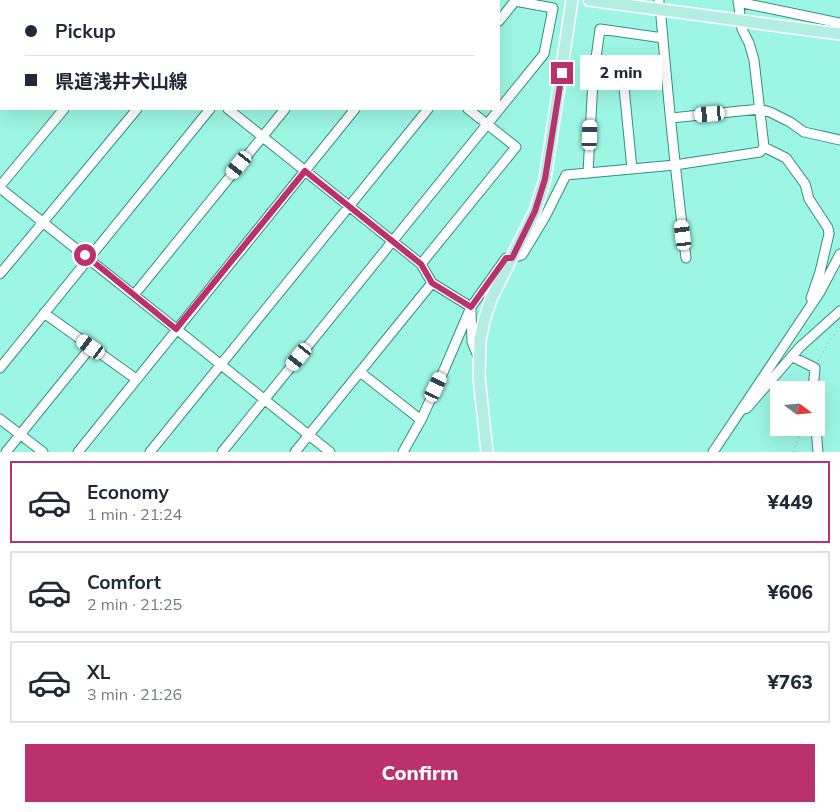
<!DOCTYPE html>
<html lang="en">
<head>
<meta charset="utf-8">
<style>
	:root { --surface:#fff; --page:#f2f2f3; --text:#1f2937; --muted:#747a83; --line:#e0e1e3; --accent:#ba316c }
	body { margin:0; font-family:Mulish,"Noto Sans JP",sans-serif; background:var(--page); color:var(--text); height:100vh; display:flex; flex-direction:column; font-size:19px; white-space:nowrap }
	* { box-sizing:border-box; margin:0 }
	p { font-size:16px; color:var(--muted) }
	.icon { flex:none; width:28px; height:28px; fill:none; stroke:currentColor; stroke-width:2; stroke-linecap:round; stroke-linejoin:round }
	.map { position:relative; height:452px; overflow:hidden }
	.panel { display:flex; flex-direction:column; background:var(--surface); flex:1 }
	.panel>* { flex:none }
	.hud { position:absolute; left:0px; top:0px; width:500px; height:110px; box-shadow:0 5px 20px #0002; display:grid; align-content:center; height:110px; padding:0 25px; background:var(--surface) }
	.needle { width:32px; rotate:106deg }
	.tools { position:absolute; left:770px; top:381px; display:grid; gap:10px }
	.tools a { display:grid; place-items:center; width:55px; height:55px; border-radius:0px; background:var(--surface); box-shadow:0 5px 20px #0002; font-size:25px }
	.end { position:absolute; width:22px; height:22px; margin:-11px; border:6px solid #ba316c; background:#fff; box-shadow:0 0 0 2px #fff }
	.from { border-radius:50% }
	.bubble { position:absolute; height:35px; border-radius:0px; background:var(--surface); box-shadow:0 5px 20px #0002; font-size:16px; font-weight:800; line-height:35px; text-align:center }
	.car { position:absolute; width:15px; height:30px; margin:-15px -8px; border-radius:6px; box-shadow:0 0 4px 1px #0007; background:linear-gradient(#fff 24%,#345 0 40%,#fff 0 76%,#345 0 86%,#fff 0) }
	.hud b { display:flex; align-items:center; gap:18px; height:48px; font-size:19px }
	.hud b+b { border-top:1px solid var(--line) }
	.hud i { width:12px; height:12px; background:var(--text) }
	ul { padding:9px 0 0; list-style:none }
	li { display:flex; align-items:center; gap:15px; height:82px; margin:0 10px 8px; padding:0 15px; border:2px solid var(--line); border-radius:0px }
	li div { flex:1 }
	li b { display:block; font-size:19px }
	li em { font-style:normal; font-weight:800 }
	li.current { border-color:var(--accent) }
	li>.icon { width:45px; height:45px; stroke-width:1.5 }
	.button { display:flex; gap:10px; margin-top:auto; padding:10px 25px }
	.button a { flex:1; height:58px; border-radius:0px; background:var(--accent); color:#fff; font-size:20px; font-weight:800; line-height:58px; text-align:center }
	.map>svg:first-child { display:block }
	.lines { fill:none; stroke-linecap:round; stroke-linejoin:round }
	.minor-casing { stroke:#31907f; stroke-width:11 }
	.major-casing { stroke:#fff; stroke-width:14 }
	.path { stroke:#69b1a2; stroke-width:1; stroke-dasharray:1 4; stroke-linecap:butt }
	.minor { stroke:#fff; stroke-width:9 }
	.major { stroke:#b4eee2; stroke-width:11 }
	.major-bridge-casing { stroke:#fff; stroke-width:14; stroke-linecap:butt }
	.major-bridge { stroke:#b4eee2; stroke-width:11 }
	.route { stroke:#ba316c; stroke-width:6 }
</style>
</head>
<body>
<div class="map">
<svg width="840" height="452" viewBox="0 0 840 452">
	<rect width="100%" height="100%" fill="#9cf6e3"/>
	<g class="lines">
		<g class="minor-casing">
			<path id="minor" d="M91 0 93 1
				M339 0 340 1
				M659 0V2
				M0 1 1 2
				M77 1 78 0
				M151 1 152 0
				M224 1 225 0
				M298 1 299 0
				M443 1 444 0
				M738 2 840 23
				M661 17C668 97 676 177 686 258
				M623 77 632 169
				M593 80 666 73
				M0 96 1 94
				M228 109 421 264 432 283 471 307
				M671 118 760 109 770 112 790 122 804 132 840 140
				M764 147 786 158 805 184 809 199 828 228 829 234 820 272 811 298 812 300
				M588 172 593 80 600 29 663 38
				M0 186 64 109
				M0 188 330 452
				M421 264 516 147 468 109
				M0 274 137 109
				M134 295 285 109
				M471 310 472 342 478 356
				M44 313 136 379
				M793 357 815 368 813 390
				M0 368 210 109
				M360 372 421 420
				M744 409 747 408 800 347 840 311
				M0 419 43 452
				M816 428 818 452
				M6 452 91 347
				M78 452 355 109
				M150 452 428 109
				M222 452 544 54 553 8 515 1 499 21
				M295 452 432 283
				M403 452 421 420 444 370 471 307 506 258H512L522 255 545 217 566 175 675 165 760 152 764 147 754 60 749 43 742 29 738 0
				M713 452 820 292 840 254"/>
		</g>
		<g class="major-casing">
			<path id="major" d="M589 0 730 19
				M750 22 840 34
				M487 452 479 377 480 340 484 321 491 299 535 211 545 179 572 0"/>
		</g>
		<path class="path" d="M818 361 830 340 840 327
			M793 452 803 428"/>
		<use href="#minor" class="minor"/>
		<use href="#major" class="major"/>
		<g class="major-bridge-casing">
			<path id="major-bridge" d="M730 19 750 22"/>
		</g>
		<use href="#major-bridge" class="major-bridge"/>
	</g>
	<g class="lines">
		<path class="route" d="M85 255 176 329 305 171 421 264 432 283 471 307 506 258H512L535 211 545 179 562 73"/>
	</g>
</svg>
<div class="tools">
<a><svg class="needle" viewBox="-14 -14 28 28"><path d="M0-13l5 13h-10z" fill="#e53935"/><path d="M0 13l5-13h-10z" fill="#747a83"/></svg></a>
</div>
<i class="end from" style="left:85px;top:255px"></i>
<i class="end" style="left:562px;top:73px"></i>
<div class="bubble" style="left:580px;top:55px;width:82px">2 min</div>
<i class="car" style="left:710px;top:114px;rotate:265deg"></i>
<i class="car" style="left:590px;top:135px;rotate:2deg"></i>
<i class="car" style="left:239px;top:165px;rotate:219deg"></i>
<i class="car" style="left:683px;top:235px;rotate:353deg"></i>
<i class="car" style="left:91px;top:347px;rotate:306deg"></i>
<i class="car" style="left:299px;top:357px;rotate:219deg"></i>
<i class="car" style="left:436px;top:387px;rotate:25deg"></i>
<div class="hud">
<b><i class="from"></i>Pickup</b>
<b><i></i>県道浅井犬山線</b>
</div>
</div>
<section class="panel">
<ul>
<li class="current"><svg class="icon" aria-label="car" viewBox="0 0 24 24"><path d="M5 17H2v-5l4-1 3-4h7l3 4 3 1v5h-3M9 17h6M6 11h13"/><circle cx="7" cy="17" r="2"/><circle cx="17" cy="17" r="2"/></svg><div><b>Economy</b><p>1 min · 21:24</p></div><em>¥449</em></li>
<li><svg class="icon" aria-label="car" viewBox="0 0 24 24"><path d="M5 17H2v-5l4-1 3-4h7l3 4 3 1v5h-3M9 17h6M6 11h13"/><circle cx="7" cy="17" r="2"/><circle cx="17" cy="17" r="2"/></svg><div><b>Comfort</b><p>2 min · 21:25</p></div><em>¥606</em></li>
<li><svg class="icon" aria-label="car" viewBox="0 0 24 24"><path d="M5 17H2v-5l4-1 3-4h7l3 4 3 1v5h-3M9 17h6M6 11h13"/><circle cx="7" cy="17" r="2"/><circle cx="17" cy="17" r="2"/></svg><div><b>XL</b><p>3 min · 21:26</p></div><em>¥763</em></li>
</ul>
<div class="button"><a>Confirm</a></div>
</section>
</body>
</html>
